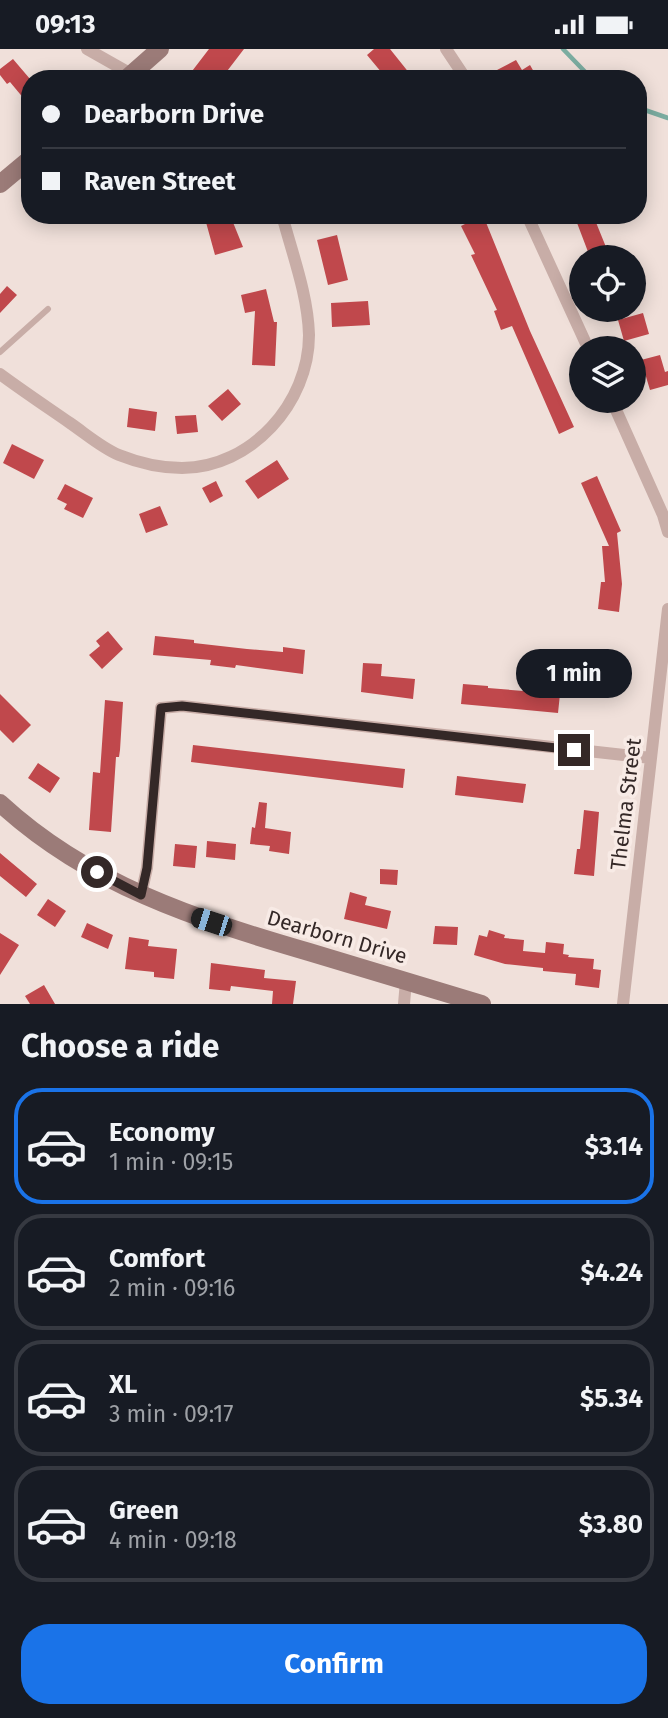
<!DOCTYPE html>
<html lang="en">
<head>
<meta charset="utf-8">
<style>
	:root { --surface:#171b24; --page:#242831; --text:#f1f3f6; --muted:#9ea1a6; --line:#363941; --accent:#1a73e8 }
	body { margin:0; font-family:"Fira Sans",sans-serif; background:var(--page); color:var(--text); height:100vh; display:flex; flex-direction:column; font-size:26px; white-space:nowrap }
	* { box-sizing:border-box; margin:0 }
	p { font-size:23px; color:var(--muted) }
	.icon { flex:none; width:38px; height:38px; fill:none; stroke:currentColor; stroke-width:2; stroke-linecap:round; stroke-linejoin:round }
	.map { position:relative; height:955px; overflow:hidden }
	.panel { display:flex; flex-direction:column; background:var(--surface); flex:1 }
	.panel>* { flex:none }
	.guide { position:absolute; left:21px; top:21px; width:626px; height:154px; border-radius:28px; box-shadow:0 4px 18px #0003; display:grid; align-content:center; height:154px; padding:0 21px; background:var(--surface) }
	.buttons { position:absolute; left:569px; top:196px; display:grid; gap:14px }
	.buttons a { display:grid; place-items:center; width:77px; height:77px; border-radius:50%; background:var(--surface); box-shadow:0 4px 18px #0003; font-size:35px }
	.end { position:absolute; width:32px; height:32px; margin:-16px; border:9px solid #342827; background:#fff; box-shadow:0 0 0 4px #fff }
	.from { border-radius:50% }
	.bubble { position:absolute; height:49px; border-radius:24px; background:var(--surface); box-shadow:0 4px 18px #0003; font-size:23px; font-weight:700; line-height:49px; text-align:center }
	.car { position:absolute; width:21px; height:42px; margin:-21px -10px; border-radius:9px; box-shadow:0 0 5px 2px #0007; background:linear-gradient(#222 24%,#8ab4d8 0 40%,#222 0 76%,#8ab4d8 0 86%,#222 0) }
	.guide b { display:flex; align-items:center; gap:24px; height:66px; font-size:26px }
	.guide b+b { border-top:2px solid var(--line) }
	.guide i { width:18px; height:18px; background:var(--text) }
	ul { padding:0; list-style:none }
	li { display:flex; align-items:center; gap:21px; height:116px; margin:0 14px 10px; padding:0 7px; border:4px solid var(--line); border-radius:28px }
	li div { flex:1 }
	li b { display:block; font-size:26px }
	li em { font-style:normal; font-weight:700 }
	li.active { border-color:var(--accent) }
	li>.icon { width:63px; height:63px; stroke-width:1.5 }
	h2 { padding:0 21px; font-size:32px; line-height:84px }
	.cta { display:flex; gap:14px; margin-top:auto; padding:14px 21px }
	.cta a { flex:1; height:80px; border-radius:28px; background:var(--accent); color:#fff; font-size:28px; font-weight:700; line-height:80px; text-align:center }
	.status { display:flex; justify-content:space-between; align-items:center; height:49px; padding:0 35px; background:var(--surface); direction:ltr }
	.status svg { height:19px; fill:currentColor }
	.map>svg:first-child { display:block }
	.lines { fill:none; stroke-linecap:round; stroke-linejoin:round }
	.stream { stroke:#7baca0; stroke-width:4.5 }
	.building { fill:#c0484c }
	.lane { stroke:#c8ada7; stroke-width:6 }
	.street { stroke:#c8ada7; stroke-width:12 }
	.secondary { stroke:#9b7b78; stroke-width:18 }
	.route { stroke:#342827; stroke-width:9 }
	.labels { text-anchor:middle; stroke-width:7; stroke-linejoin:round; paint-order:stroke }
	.street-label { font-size:21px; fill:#342827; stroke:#f8ebe6 }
</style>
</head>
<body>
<div class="status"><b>09:13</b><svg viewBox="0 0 49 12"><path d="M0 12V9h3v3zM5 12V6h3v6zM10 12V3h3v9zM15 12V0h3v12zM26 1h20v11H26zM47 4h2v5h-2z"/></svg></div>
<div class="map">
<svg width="668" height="955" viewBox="0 0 668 955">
	<rect width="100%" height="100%" fill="#f0e0da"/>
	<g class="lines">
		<path class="stream" d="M563 0 592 30
			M639 59 668 69"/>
	</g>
	<path class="building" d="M209 0H244L221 30H186Z
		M374 0H390L414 30H387L367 6Z
		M13 10 30 30V57L10 33 7 35 0 26V20Z
		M516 11 522 21 530 16 538 30H502L497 21Z
		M204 166H230L243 198 215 206Z
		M461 166H483L530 282 574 378 559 385 512 277 501 281 494 262 497 261 471 206 475 205 461 177 465 175Z
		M574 166H593L608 203 590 208Z
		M337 186 348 231 328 236 317 191Z
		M7 237 17 246 0 264V245Z
		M266 240 274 273H277L275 317 252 316 255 262 245 264 241 246Z
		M368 252 370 276 332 278 331 254Z
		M643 264 649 285 624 292 618 271Z
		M660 306 665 323 668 322V336L650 341 641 311Z
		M228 340 241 355 222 372 208 357Z
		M129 359 157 363 155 382 127 378Z
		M196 366 198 383 177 385 175 367Z
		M12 395 44 411 34 430 3 414Z
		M277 411 289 430 258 450 245 432Z
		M597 427 621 482 617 484 622 535 619 563 598 560 601 533H605L602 497H609L581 434Z
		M216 432 223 447 210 454 202 439Z
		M65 435 93 449 83 469 64 460 67 455 57 450Z
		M160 457 168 476 146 484 139 465Z
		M108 582 123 600 102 620 89 606 100 597 96 592Z
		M155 587 194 591V594L247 600 283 603V598L305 601 303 625 236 616 235 619 210 616 211 611 153 606Z
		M363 614 382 615 381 627 415 630 413 650 361 643Z
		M463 635 488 637V639L560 645 558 664 461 655Z
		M0 645 31 676 13 694 0 681Z
		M105 651 123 653 120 701 119 708H116L111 783 89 781 93 723 100 724Z
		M193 696 405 720 403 739 191 713Z
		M38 714 60 729 50 744 28 729Z
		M457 727 526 735 523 754 455 746Z
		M259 753 267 754 265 779 291 783 289 805 269 802 270 797 250 795 252 778 255 779Z
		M584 761 599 763 594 827 574 825 577 800H580Z
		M207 792 236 795 235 811 206 808Z
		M175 795 197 797 195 819 173 817Z
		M0 804 37 835 26 848 0 827Z
		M380 820 398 821 397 836 380 835Z
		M350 843 367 848 365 856 391 862 387 880 344 870Z
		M48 850 66 862 55 878 37 866Z
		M87 874 113 886 108 900 81 888Z
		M435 877 458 878 457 896 433 895Z
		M489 881 505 886 504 889 524 891 523 902 545 904 546 893 564 895 563 905 569 906 568 908 594 910 593 920 601 921 599 939 575 936 576 925 543 922V919L505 915 474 906 479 886 487 888Z
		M0 884 19 896 0 926Z
		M129 888 149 891 148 897 177 900 174 930 154 928V923L125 920Z
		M211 914 265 921 264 929 296 932 293 955H272L273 942 231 937 230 942 209 940Z
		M44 936 55 955H30L25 947Z"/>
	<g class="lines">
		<path class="lane" d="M0 303 48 260"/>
		<path class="street" d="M87 0 140 30
			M446 0 466 30
			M527 166 588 299
			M0 325C23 342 47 358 70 374 86 385 102 399 119 406 139 414 160 419 182 419 251 419 309 354 309 286 308 246 292 204 282 166
			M612 352 663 466 668 483
			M141 846 147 819 161 659 182 657 651 709
			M404 955 406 932
			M623 955 668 560"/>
		<path class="secondary" d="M126 30 160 0
			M0 135 30 110
			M0 754C89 836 196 870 309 903 366 920 424 937 482 955"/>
	</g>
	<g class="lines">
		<path class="route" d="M97 823 141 846 147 819 161 659 182 657 574 701"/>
	</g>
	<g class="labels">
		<g class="street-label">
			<text transform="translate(626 755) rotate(-83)" y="7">Thelma Street</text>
			<text transform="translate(337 888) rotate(16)" y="7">Dearborn Drive</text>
		</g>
	</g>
</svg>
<div class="buttons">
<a><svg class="icon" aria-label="locate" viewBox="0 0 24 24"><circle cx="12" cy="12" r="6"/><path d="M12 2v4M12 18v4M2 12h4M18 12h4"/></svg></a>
<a><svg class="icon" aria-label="layers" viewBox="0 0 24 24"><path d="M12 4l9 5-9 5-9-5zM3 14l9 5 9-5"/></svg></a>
</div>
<i class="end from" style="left:97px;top:823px"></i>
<i class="end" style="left:574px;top:701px"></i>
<div class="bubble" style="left:516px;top:600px;width:116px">1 min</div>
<i class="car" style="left:211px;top:873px;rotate:288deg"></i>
<div class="guide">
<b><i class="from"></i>Dearborn Drive</b>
<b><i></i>Raven Street</b>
</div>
</div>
<section class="panel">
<h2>Choose a ride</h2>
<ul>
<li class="active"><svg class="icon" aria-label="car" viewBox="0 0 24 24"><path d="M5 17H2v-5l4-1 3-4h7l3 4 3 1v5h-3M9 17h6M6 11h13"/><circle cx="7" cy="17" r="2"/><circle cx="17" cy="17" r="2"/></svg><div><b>Economy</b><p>1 min · 09:15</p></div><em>$3.14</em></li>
<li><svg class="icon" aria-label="car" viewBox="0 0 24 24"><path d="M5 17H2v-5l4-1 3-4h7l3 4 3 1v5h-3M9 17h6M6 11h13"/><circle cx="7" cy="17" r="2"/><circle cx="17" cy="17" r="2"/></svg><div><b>Comfort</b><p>2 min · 09:16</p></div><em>$4.24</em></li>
<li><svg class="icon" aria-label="car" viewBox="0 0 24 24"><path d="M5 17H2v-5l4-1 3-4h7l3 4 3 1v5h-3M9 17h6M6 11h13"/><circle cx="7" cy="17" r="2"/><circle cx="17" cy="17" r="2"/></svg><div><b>XL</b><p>3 min · 09:17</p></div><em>$5.34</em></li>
<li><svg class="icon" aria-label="car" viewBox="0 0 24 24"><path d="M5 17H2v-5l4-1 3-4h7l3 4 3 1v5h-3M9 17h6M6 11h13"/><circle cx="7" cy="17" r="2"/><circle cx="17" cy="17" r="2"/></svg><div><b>Green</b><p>4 min · 09:18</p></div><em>$3.80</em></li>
</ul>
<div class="cta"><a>Confirm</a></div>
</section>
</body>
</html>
